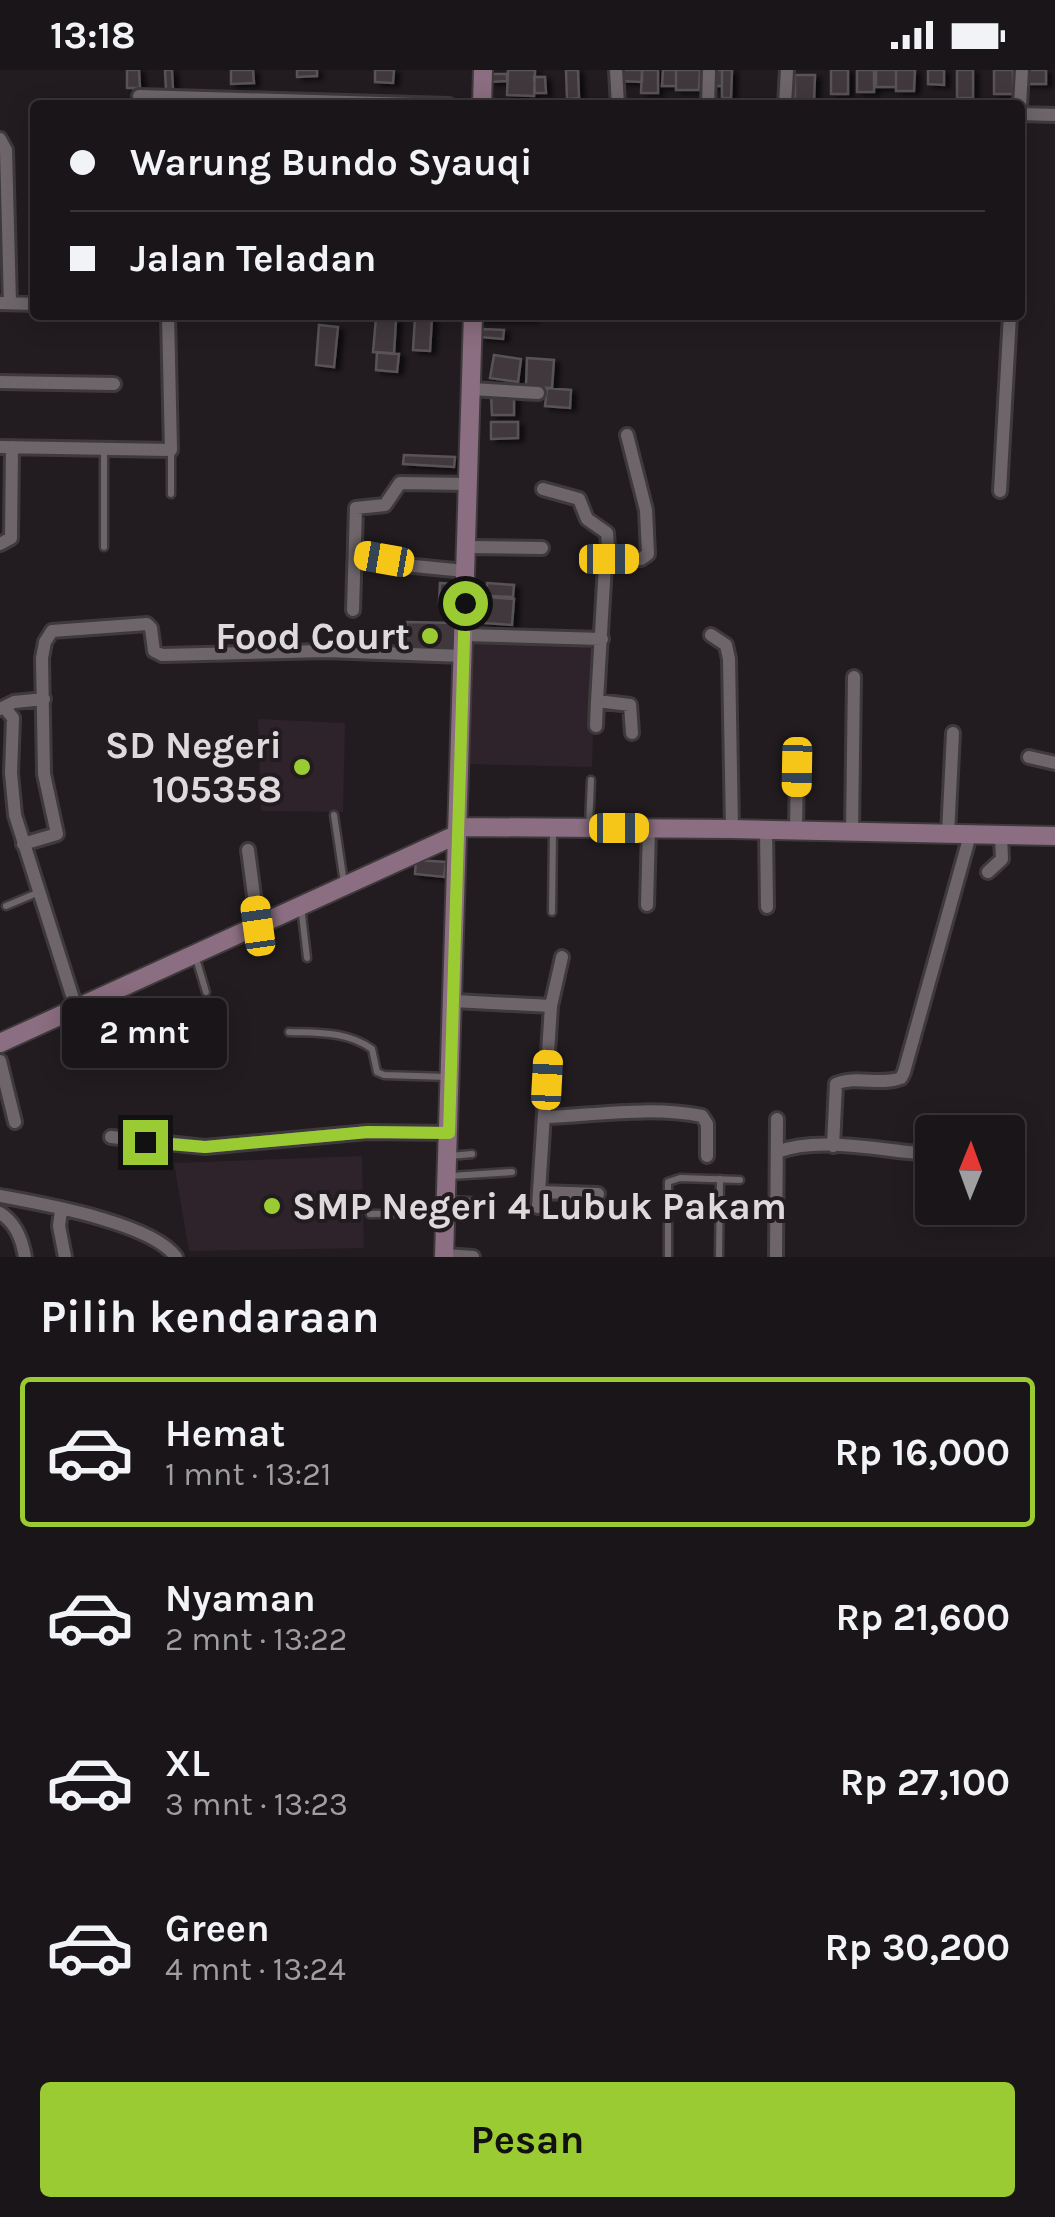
<!DOCTYPE html>
<html lang="id">
<head>
<meta charset="utf-8">
<style>
	:root { --surface:#1a1518; --page:#231e21; --text:#f1f3f6; --muted:#9f9fa2; --line:#383437; --accent:#9bcb33 }
	body { margin:0; font-family:Karla,sans-serif; background:var(--page); color:var(--text); height:100vh; display:flex; flex-direction:column; font-size:38px; white-space:nowrap }
	* { box-sizing:border-box; margin:0 }
	p { font-size:32px; color:var(--muted) }
	.icon { flex:none; width:55px; height:55px; fill:none; stroke:currentColor; stroke-width:2; stroke-linecap:round; stroke-linejoin:round }
	.map { position:relative; height:1187px; overflow:hidden }
	.drawer { display:flex; flex-direction:column; background:var(--surface); flex:1 }
	.drawer>* { flex:none }
	.hud { position:absolute; left:30px; top:30px; width:995px; height:220px; border-radius:10px; box-shadow:0 5px 25px #0003,0 0 0 2px var(--line); display:grid; align-content:center; height:220px; padding:0 40px; background:var(--surface) }
	.needle { width:65px; rotate:1deg }
	.tools { position:absolute; left:915px; top:1045px; display:grid; gap:20px }
	.tools a { display:grid; place-items:center; width:110px; height:110px; border-radius:10px; background:var(--surface); box-shadow:0 5px 25px #0003,0 0 0 2px var(--line); font-size:50px }
	.end { position:absolute; width:45px; height:45px; margin:-22px; border:12px solid #9bcb33; background:#111; box-shadow:0 0 0 5px #111 }
	.from { border-radius:50% }
	.bubble { position:absolute; height:70px; border-radius:10px; background:var(--surface); box-shadow:0 5px 25px #0003,0 0 0 2px var(--line); font-size:32px; font-weight:700; line-height:70px; text-align:center }
	.car { position:absolute; width:30px; height:60px; margin:-30px -15px; border-radius:12px; box-shadow:0 0 8px 2px #0007; background:linear-gradient(#f5c518 24%,#345 0 40%,#f5c518 0 76%,#345 0 86%,#f5c518 0) }
	.hud b { display:flex; align-items:center; gap:35px; height:95px; font-size:38px }
	.hud b+b { border-top:2px solid var(--line) }
	.hud i { width:25px; height:25px; background:var(--text) }
	ul { padding:0; list-style:none }
	li { display:flex; align-items:center; gap:30px; height:150px; margin:0 20px 15px; padding:0 20px; border:5px solid transparent; border-radius:10px }
	li div { flex:1 }
	li b { display:block; font-size:38px }
	li em { font-style:normal; font-weight:700 }
	li.active { border-color:var(--accent) }
	li>.icon { width:90px; height:90px; stroke-width:1.5 }
	h2 { padding:0 40px; font-size:45px; line-height:120px }
	.button { display:flex; gap:20px; margin-top:auto; padding:20px 40px }
	.button a { flex:1; height:115px; border-radius:10px; background:var(--accent); color:#111; font-size:40px; font-weight:700; line-height:115px; text-align:center }
	.status { display:flex; justify-content:space-between; align-items:center; height:70px; padding:0 50px; background:var(--surface); direction:ltr }
	.status svg { height:28px; fill:currentColor }
	.map>svg:first-child { display:block }
	.built { fill:#2e232a }
	.building { fill:#3f383c; stroke:#595257; stroke-width:2.5; filter:url(#shadow) }
	.lines { fill:none; stroke-linecap:round; stroke-linejoin:round }
	.service-casing { stroke:#3e3a3c; stroke-width:11 }
	.minor-casing { stroke:#3e3a3c; stroke-width:18 }
	.secondary-casing { stroke:#3e3a3c; stroke-width:22 }
	.service { stroke:#6d656a; stroke-width:6 }
	.minor { stroke:#6d656a; stroke-width:12 }
	.secondary { stroke:#8b6e81; stroke-width:18 }
	.route { stroke:#9bcb33; stroke-width:12 }
	.poi-dot { fill:#9bcb33; stroke:#221c20; stroke-width:4 }
	.labels { text-anchor:middle; stroke-width:8; stroke-linejoin:round; paint-order:stroke }
	.poi-label { font-size:38px; font-weight:bold; fill:#dedadc; stroke:#221c20; text-anchor:end }
</style>
</head>
<body>
<div class="status"><b>13:18</b><svg viewBox="0 0 49 12"><path d="M0 12V9h3v3zM5 12V6h3v6zM10 12V3h3v9zM15 12V0h3v12zM26 1h20v11H26zM47 4h2v5h-2z"/></svg></div>
<div class="map">
<svg width="1055" height="1187" viewBox="0 0 1055 1187">
	<defs>
		<filter id="shadow"><feDropShadow dx="5.5" dy="3" stdDeviation="2.5" flood-color="#0009"/></filter>
	</defs>
	<rect width="100%" height="100%" fill="#221c20"/>
	<path class="built" d="M471 571 596 574 592 697 468 694Z
		M258 649 345 653 343 742 261 741Z
		M362 1086 364 1178 189 1181 174 1093Z"/>
	<path class="building" d="M127 0H139L140 18H127Z
		M165 0H172L173 20 166 21Z
		M231 0H253L254 13 231 14Z
		M297 0H317V6L297 7Z
		M375 0H394L393 13 375 12Z
		M508 0H535L534 26 507 25Z
		M566 0H578L579 28 567 29Z
		M619 0H642V12L619 11Z
		M642 0H658V23H641Z
		M663 0H676V16H662Z
		M676 0H700L699 20H676Z
		M710 0H722V16H710Z
		M722 0H732L731 28H722Z
		M831 0H848V24H831Z
		M857 0H874V22H857Z
		M876 0H896V17H876Z
		M896 0H915L914 21H896Z
		M928 0H944V15L928 14Z
		M957 0H973V28H957Z
		M994 0H1013V24H994Z
		M1023 0H1046V14H1023Z
		M490 4H507V11L490 12Z
		M795 5H815L814 33H795Z
		M534 7H545L546 23H535Z
		M480 245H533V249H480Z
		M415 247H432L430 281 413 280Z
		M376 248 396 250 394 284 373 282Z
		M319 255 338 257 334 297 316 295Z
		M481 259 504 260 503 269 481 267Z
		M377 282 399 284 397 302 376 300Z
		M494 285 521 289 518 312 490 308Z
		M527 288 554 290 552 318 526 317Z
		M547 318 571 320 570 338 545 336Z
		M491 324H514V345H492Z
		M491 352H518V368L491 369Z
		M404 385 455 387 454 397 403 394Z
		M440 513 453 514 452 534 439 533Z
		M487 513 514 515 513 527 487 526Z
		M486 527 514 529 512 555 485 553Z
		M407 552 454 553 453 580 406 578Z
		M416 790 446 792 444 807 415 804Z"/>
	<g class="lines">
		<g class="service-casing">
			<path id="service" d="M104 380V477
				M171 424V381
				M334 745 344 813
				M589 757 591 710
				M6 836 37 823
				M301 836 307 888
				M552 842 553 762
				M195 885 206 922
				M289 962C318 963 347 961 372 979L377 1002 384 1005 448 1007
				M450 1086 472 1084
				M451 1106 512 1102
				M450 1130 485 1132
				M370 1144 441 1143
				M668 1187V1112L680 1108 740 1110
				M719 1187 720 1109"/>
		</g>
		<g class="minor-casing">
			<path id="minor" d="M616 0 618 35
				M139 26 449 35
				M708 35 709 0
				M785 35 787 0
				M1020 35 1022 0
				M1020 44 1055 45
				M0 69 6 80 10 233
				M0 233 35 234
				M0 312 114 314
				M471 319 538 323
				M627 365 646 440 648 484 641 489H609L605 495 597 631 630 635 632 663
				M0 377 171 380 168 245
				M543 419 579 429 587 449 607 463 609 489
				M1000 421 1010 245
				M0 474 11 468 12 377
				M466 477 542 478
				M356 484 404 495 465 501
				M353 540 356 438 385 435 400 413 468 414
				M464 565 602 569
				M711 565 726 575 729 589 732 759
				M5 638 13 648 11 703 15 745 76 938
				M0 639 14 632 44 629
				M596 656 597 631
				M1029 687 1055 693
				M766 759 767 837
				M796 760 797 697
				M852 762 854 607
				M948 764 953 663
				M23 774 57 764 44 704 42 588 45 572 52 561 147 554 151 558 154 581 162 585 326 581 464 586
				M248 780 258 856
				M988 802 1002 789 1001 766
				M647 835 649 758
				M454 931 551 936 538 1137
				M551 936 562 887
				M0 991 15 1052
				M545 1047C596 1045 651 1036 702 1046L707 1054V1086
				M111 1067 205 1077 368 1062 449 1063
				M833 1076 836 1014C856 1005 880 1016 901 1008L904 1002 970 765
				M777 1082C821 1065 886 1082 932 1084
				M539 1122 598 1124
				M0 1126C43 1134 152 1153 176 1187
				M61 1140 59 1156 65 1187
				M0 1143C16 1153 22 1169 25 1187
				M445 1185 473 1187
				M776 1187 777 1049"/>
		</g>
		<g class="secondary-casing">
			<path id="secondary" d="M482 35 483 0
				M457 757 732 759 1055 766
				M0 973 456 765
				M444 1187 473 245"/>
		</g>
		<use href="#service" class="service"/>
		<use href="#minor" class="minor"/>
		<use href="#secondary" class="secondary"/>
	</g>
	<g class="lines">
		<path class="route" d="M145 1072 205 1077 368 1062 449 1063 465 533"/>
	</g>
	<g class="poi-dot">
		<circle cx="430" cy="566" r="10"/>
		<circle cx="302" cy="697" r="10"/>
		<circle cx="272" cy="1136" r="10"/>
	</g>
	<g class="labels">
		<g class="poi-label">
			<text x="410" y="579">Food Court</text>
			<text x="282" y="688">SD Negeri<tspan x="282" dy="44">105358</tspan></text>
			<text x="292" y="1149" text-anchor="start">SMP Negeri 4 Lubuk Pakam</text>
		</g>
	</g>
</svg>
<div class="tools">
<a><svg class="needle" viewBox="-14 -14 28 28"><path d="M0-13l5 13h-10z" fill="#e53935"/><path d="M0 13l5-13h-10z" fill="#9f9fa2"/></svg></a>
</div>
<i class="end from" style="left:465px;top:533px"></i>
<i class="end" style="left:145px;top:1072px"></i>
<div class="bubble" style="left:62px;top:928px;width:165px">2 mnt</div>
<i class="car" style="left:384px;top:489px;rotate:280deg"></i>
<i class="car" style="left:609px;top:489px;rotate:90deg"></i>
<i class="car" style="left:797px;top:697px;rotate:181deg"></i>
<i class="car" style="left:619px;top:758px;rotate:90deg"></i>
<i class="car" style="left:258px;top:856px;rotate:352deg"></i>
<i class="car" style="left:547px;top:1010px;rotate:3deg"></i>
<div class="hud">
<b><i class="from"></i>Warung Bundo Syauqi</b>
<b><i></i>Jalan Teladan</b>
</div>
</div>
<section class="drawer">
<h2>Pilih kendaraan</h2>
<ul>
<li class="active"><svg class="icon" aria-label="car" viewBox="0 0 24 24"><path d="M5 17H2v-5l4-1 3-4h7l3 4 3 1v5h-3M9 17h6M6 11h13"/><circle cx="7" cy="17" r="2"/><circle cx="17" cy="17" r="2"/></svg><div><b>Hemat</b><p>1 mnt · 13:21</p></div><em>Rp 16,000</em></li>
<li><svg class="icon" aria-label="car" viewBox="0 0 24 24"><path d="M5 17H2v-5l4-1 3-4h7l3 4 3 1v5h-3M9 17h6M6 11h13"/><circle cx="7" cy="17" r="2"/><circle cx="17" cy="17" r="2"/></svg><div><b>Nyaman</b><p>2 mnt · 13:22</p></div><em>Rp 21,600</em></li>
<li><svg class="icon" aria-label="car" viewBox="0 0 24 24"><path d="M5 17H2v-5l4-1 3-4h7l3 4 3 1v5h-3M9 17h6M6 11h13"/><circle cx="7" cy="17" r="2"/><circle cx="17" cy="17" r="2"/></svg><div><b>XL</b><p>3 mnt · 13:23</p></div><em>Rp 27,100</em></li>
<li><svg class="icon" aria-label="car" viewBox="0 0 24 24"><path d="M5 17H2v-5l4-1 3-4h7l3 4 3 1v5h-3M9 17h6M6 11h13"/><circle cx="7" cy="17" r="2"/><circle cx="17" cy="17" r="2"/></svg><div><b>Green</b><p>4 mnt · 13:24</p></div><em>Rp 30,200</em></li>
</ul>
<div class="button"><a>Pesan</a></div>
</section>
</body>
</html>
